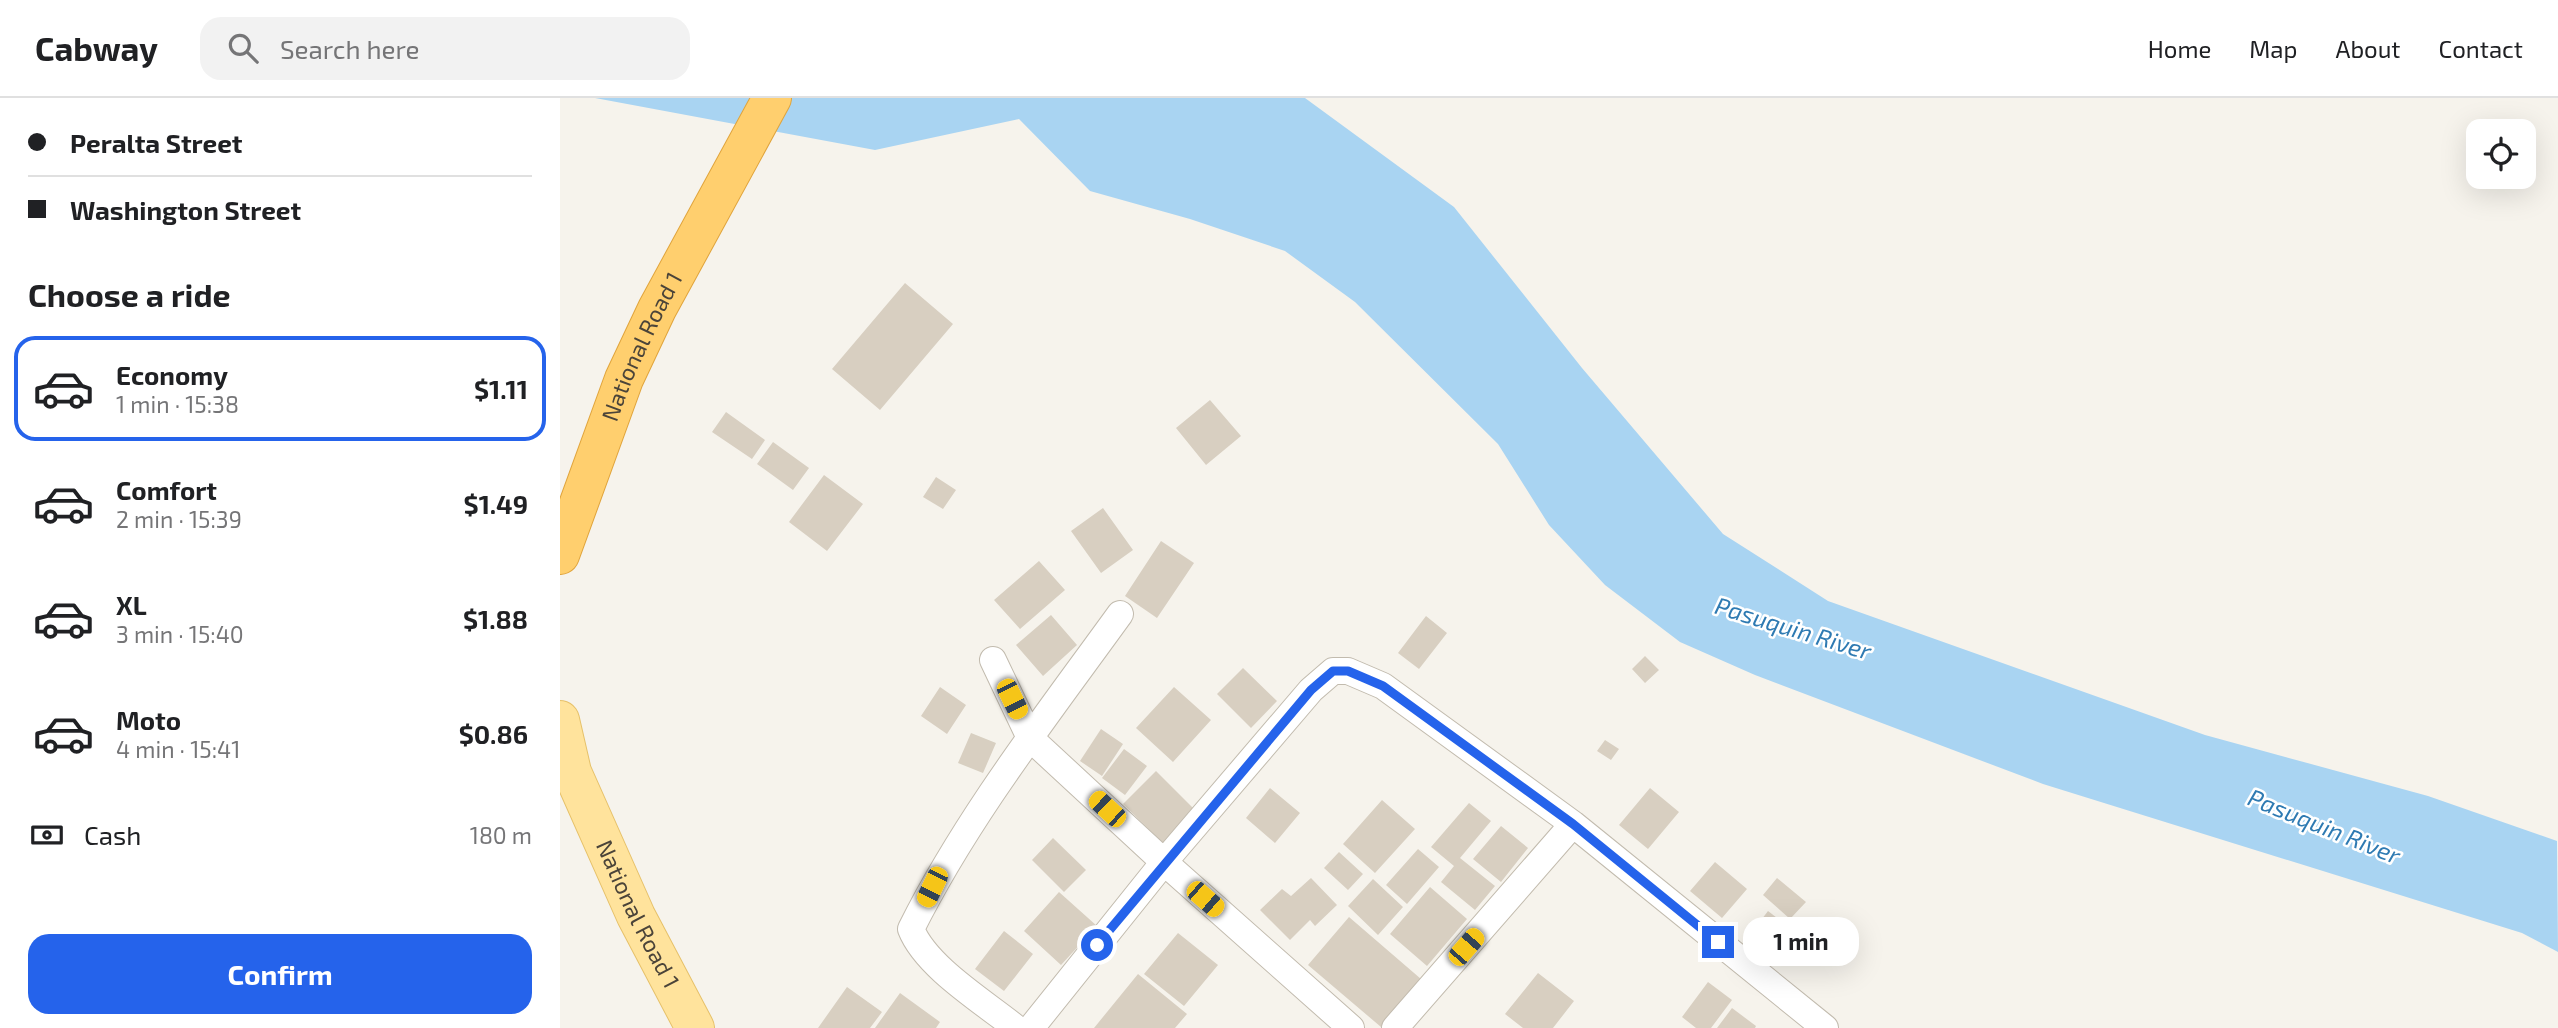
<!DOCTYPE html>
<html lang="en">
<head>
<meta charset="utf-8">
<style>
	:root { --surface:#fff; --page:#f2f2f2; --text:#202124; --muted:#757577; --line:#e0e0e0; --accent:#2563eb }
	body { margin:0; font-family:"Exo 2",sans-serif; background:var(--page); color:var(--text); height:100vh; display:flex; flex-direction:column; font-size:26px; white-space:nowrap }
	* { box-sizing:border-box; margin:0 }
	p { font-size:23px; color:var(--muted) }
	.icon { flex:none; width:38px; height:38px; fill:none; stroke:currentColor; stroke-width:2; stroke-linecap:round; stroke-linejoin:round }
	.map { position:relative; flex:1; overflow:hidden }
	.sheet { display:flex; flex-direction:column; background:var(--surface); width:560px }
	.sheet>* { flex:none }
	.hud { display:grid; align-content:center; height:154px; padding:0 28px; background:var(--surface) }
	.controls { position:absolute; left:1906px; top:21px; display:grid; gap:14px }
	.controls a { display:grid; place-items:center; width:70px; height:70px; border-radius:14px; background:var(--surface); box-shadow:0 7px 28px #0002; font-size:35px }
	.end { position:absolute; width:32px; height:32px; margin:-16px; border:9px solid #2563eb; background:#fff; box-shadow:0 0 0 4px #fff }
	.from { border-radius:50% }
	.bubble { position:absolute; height:49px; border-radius:21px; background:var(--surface); box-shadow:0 7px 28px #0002; font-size:23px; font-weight:700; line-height:49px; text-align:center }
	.car { position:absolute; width:21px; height:42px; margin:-21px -10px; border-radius:9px; box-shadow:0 0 5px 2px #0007; background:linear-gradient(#f5c518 24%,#345 0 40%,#f5c518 0 76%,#345 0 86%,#f5c518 0) }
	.hud b { display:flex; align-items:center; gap:24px; height:66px; font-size:26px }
	.hud b+b { border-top:2px solid var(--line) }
	.hud i { width:18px; height:18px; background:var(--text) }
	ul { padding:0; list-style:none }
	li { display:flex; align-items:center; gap:21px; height:105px; margin:0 14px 10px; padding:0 14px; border:4px solid transparent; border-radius:21px }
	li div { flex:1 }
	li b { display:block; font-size:26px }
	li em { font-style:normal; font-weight:700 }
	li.selected { border-color:var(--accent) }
	li>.icon { width:63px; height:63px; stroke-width:1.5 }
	h2 { padding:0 28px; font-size:32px; line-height:84px }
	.pay { display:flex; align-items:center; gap:18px; height:77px; padding:0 28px; font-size:26px }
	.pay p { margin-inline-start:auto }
	.cta { display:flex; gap:14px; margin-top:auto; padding:14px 28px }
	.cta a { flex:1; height:80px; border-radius:21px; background:var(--accent); color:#fff; font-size:28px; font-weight:700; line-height:80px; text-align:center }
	header { display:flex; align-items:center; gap:42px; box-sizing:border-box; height:98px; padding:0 35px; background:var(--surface); border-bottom:2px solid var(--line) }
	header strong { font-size:33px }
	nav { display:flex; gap:38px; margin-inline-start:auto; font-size:24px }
	.search { width:490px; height:63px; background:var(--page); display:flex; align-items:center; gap:18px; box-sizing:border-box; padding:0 24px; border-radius:21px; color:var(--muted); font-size:26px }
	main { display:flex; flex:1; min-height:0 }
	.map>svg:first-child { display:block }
	.water { fill:#a9d4f2 }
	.building { fill:#d8cfc1 }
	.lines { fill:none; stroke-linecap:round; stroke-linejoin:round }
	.street-casing { stroke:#c2bbae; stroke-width:28 }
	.primary-casing { stroke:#e6c16a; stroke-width:40 }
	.highway-casing { stroke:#e0a43c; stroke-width:40 }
	.street { stroke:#fff; stroke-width:26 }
	.primary { stroke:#ffe39c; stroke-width:38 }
	.highway { stroke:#ffcf6e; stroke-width:38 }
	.route { stroke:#2563eb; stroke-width:9 }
	.labels { text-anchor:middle; stroke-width:5; stroke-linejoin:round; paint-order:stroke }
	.street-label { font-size:23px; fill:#4b4439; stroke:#fff }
	.water-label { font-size:24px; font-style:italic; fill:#2e7ab2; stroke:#fff }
</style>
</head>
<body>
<header>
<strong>Cabway</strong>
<div class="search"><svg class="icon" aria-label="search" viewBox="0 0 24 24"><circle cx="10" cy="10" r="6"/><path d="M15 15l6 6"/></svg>Search here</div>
<nav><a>Home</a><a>Map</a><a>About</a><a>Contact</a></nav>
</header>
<main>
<section class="sheet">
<div class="hud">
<b><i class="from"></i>Peralta Street</b>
<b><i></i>Washington Street</b>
</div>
<h2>Choose a ride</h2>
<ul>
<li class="selected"><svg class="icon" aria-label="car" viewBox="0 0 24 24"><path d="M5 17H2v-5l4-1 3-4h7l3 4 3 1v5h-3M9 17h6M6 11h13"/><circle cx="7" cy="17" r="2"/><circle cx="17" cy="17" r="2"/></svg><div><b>Economy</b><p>1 min · 15:38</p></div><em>$1.11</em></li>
<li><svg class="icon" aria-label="car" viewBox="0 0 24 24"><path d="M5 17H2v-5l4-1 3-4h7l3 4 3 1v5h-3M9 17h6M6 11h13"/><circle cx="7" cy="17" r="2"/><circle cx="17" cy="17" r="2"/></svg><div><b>Comfort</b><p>2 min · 15:39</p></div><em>$1.49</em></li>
<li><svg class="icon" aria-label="car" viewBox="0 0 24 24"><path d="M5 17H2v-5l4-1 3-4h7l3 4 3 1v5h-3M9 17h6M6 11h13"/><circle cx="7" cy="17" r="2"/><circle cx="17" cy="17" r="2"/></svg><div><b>XL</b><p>3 min · 15:40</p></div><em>$1.88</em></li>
<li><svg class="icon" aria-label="car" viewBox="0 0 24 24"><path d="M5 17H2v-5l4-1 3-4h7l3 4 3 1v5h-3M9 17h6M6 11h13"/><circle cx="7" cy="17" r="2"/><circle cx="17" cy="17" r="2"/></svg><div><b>Moto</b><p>4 min · 15:41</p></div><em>$0.86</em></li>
</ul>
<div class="pay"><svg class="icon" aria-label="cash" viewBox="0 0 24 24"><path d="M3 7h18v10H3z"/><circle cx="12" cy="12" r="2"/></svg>Cash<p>180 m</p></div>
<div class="cta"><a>Confirm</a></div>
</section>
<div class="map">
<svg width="1998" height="930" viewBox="0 0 1998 930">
	<rect width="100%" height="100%" fill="#f6f3ec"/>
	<path class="water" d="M35 0H745L894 109 1022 270 1163 436 1268 503 1645 637 1868 698 1997 743 1998 854 1962 835 1483 686 1195 577 1120 544 1045 487 989 427 938 346 795 204 725 153 630 121 530 93 459 21 315 52Z"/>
	<path class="building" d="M345 185 393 226 320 312 272 271Z
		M650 302 681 338 646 367 616 330Z
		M166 314 205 342 192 361 152 334Z
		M213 344 249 370 233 392 197 366Z
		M264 377 303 406 267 453 229 424Z
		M376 379 396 392 383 411 363 399Z
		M543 410 573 452 541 475 511 433Z
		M601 443 634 465 597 520 565 498Z
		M479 463 505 492 460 531 434 502Z
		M491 517 517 547 483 578 456 547Z
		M866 518 887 535 859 571 838 555Z
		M1085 558 1099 572 1085 585 1072 571Z
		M683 570 717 603 691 630 657 596Z
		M380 589 406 607 387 636 361 618Z
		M614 589 651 622 613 664 576 630Z
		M541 631 563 646 542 678 520 663Z
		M411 635 436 645 423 675 398 665Z
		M1045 642 1059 651 1051 662 1037 653Z
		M564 651 587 668 565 697 542 680Z
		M596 673 638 715 605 747 563 706Z
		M710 690 740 715 715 745 686 720Z
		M1090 690 1119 714 1088 751 1059 727Z
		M822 702 855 731 815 775 783 746Z
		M909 705 931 723 900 760 935 788 915 812 881 784 894 768 871 749Z
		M941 728 968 750 941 784 913 761Z
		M493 740 526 772 504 794 472 762Z
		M858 751 879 769 847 806 826 787Z
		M779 754 803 776 788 792 764 770Z
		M1155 764 1187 791 1162 820 1130 793Z
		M751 780 777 807 755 828 750 822 730 842 700 812 722 791 731 798Z
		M1217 780 1246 804 1230 821 1203 797Z
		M813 781 843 809 818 837 788 808Z
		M870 789 907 821 867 868 830 836Z
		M499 794 537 828 501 867 464 833Z
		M1208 813 1244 841 1224 865 1189 838Z
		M789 819 861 881 821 929 748 867Z
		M444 833 473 856 444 893 415 871Z
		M618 835 658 867 624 908 584 876Z
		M978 875 1014 903 993 930H963L945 916Z
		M578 876 627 916 615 930H534Z
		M1148 884 1172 902 1151 930H1136L1122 919Z
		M287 889 322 914 310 930H258Z
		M340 895 380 924 376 930H315Z
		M1172 910 1196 928 1195 930H1157Z"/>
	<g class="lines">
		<g class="street-casing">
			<path id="street" d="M433 562 470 640 604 764 791 930
				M456 930C424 904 366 869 351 831 407 719 487 617 560 516
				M471 930 604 764 751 592 773 573H788L823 588 1013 726 1265 930
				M835 930 1013 726"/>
		</g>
		<g class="primary-casing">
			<g id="primary">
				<path id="s1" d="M0 622 12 674 76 818 135 930"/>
			</g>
		</g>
		<g class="highway-casing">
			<g id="highway">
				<path id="s2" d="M0 457 64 281 97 211 212 0"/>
			</g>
		</g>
		<use href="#street" class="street"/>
		<use href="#primary" class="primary"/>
		<use href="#highway" class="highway"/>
	</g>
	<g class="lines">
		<path class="route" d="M537 847 751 592 773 573H788L823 588 1013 726 1158 844"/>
	</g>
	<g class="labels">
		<g class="street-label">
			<text dy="8" stroke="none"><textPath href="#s2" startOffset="224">National Road 1</textPath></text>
			<text dy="8" stroke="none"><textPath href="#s1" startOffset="210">National Road 1</textPath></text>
		</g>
		<g class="water-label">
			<text transform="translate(1233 531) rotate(17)" y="8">Pasuquin River</text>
			<text transform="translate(1764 729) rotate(22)" y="8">Pasuquin River</text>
		</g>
	</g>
</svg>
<div class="controls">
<a><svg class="icon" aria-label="locate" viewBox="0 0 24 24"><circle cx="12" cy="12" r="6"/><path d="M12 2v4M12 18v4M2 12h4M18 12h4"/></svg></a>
</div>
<i class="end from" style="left:537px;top:847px"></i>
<i class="end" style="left:1158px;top:844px"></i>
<div class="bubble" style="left:1183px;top:819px;width:116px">1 min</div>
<i class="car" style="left:452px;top:601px;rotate:154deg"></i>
<i class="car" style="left:547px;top:711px;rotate:313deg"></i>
<i class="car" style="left:372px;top:789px;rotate:206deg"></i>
<i class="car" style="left:645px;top:801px;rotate:131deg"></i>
<i class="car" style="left:906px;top:849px;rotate:41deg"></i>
</div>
</main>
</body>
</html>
